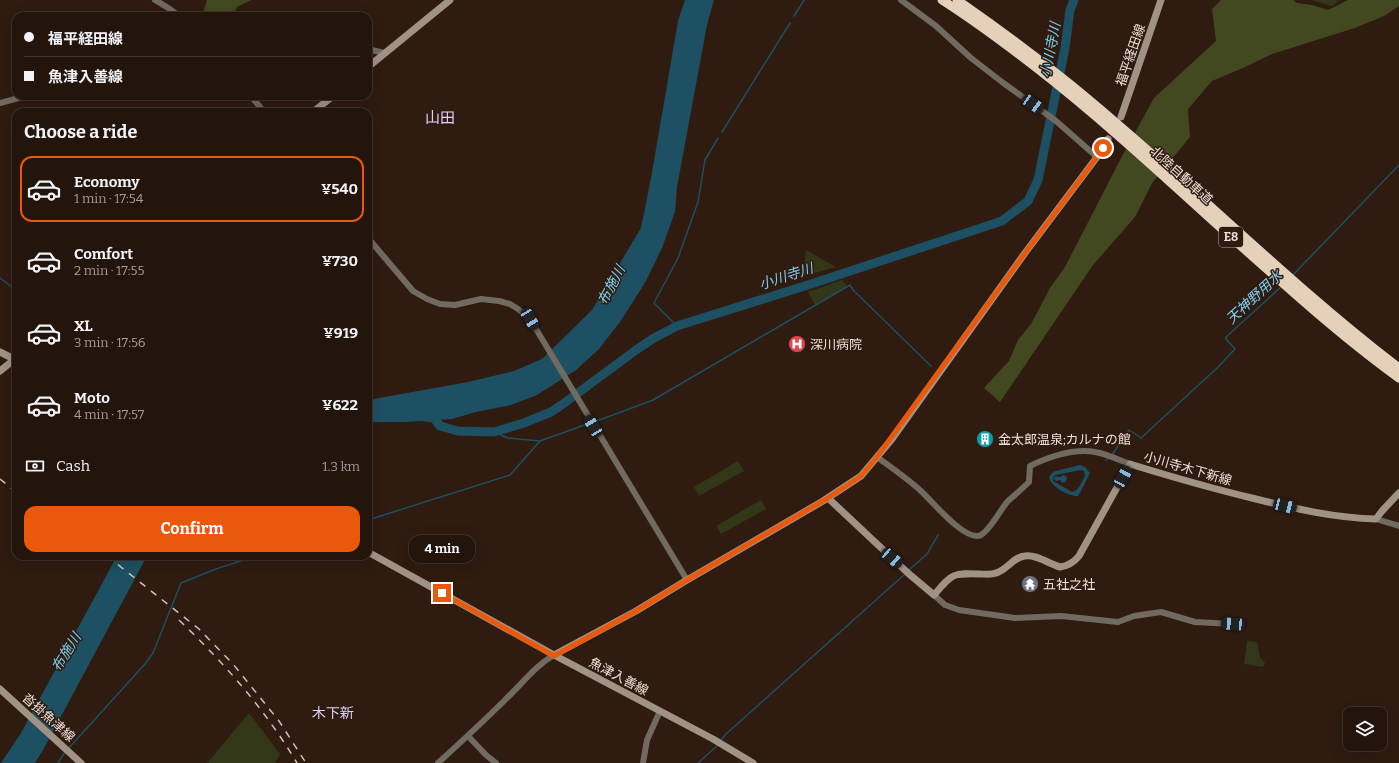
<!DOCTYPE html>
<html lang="en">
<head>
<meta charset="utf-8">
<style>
	:root { --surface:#23140c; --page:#2f211a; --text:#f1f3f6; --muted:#a39e9d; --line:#40332d; --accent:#ea580c }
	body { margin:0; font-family:Bitter,"Noto Sans JP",serif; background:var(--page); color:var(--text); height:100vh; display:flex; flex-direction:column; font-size:15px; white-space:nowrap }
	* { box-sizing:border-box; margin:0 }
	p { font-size:13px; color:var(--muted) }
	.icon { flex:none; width:22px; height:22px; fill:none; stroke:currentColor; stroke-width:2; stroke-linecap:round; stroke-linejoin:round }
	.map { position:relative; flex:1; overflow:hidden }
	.details { position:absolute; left:12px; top:108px; width:360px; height:452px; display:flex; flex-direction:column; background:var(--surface); border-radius:12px; box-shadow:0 4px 16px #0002,0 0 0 1px var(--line) }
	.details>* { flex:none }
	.banner { position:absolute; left:12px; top:12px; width:360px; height:88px; border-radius:12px; box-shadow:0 4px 16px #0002,0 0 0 1px var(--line); display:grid; align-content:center; height:88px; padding:0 12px; background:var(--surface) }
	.buttons { position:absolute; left:1343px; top:707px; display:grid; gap:8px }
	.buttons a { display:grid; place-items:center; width:44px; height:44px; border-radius:8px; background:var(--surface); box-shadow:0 4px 16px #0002,0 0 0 1px var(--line); font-size:20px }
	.end { position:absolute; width:18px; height:18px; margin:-9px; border:5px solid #ea580c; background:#fff; box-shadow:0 0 0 2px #fff }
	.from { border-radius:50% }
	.bubble { position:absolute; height:28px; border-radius:12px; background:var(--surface); box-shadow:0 4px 16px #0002,0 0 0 1px var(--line); font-size:13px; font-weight:700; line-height:28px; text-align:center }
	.car { position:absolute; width:12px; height:24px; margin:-12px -6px; border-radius:5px; box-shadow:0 0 3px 1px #0007; background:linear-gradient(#222 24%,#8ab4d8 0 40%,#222 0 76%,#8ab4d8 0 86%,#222 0) }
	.banner b { display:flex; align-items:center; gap:14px; height:38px; font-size:15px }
	.banner b+b { border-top:1px solid var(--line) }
	.banner i { width:10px; height:10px; background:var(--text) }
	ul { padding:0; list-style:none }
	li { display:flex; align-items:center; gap:12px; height:66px; margin:0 8px 6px; padding:0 4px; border:2px solid transparent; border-radius:12px }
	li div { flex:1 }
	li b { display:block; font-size:15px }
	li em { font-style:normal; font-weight:700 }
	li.on { border-color:var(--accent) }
	li>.icon { width:36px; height:36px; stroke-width:1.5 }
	h2 { padding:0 12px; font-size:18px; line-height:48px }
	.pay { display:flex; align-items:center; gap:10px; height:44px; padding:0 12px; font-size:15px }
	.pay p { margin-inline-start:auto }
	.action { display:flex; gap:8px; margin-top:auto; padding:8px 12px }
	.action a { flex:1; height:46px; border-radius:12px; background:var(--accent); color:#fff; font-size:16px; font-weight:700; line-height:46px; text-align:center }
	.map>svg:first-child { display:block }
	.green { fill:#323817 }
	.forest { fill:#424920 }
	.water { fill:#1d5063; fill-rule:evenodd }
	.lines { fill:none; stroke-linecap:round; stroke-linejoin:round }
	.stream { stroke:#1d5063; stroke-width:1.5 }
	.river { stroke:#1d5063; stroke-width:9 }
	.tertiary { stroke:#716a60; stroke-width:6 }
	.secondary { stroke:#a09385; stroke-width:7 }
	.motorway { stroke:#e5d1ba; stroke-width:9 }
	.rail { stroke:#d1c1ba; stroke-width:1.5; stroke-dasharray:7 7; stroke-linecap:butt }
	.route { stroke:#ea580c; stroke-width:5 }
	.labels { text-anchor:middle; stroke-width:3; stroke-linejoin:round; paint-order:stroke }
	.shield { fill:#2f1b10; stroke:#b5a59d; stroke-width:1 }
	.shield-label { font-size:12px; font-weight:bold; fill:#efe0d9 }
	.street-label { font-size:13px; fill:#efe0d9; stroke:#2f1b10 }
	.poi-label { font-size:13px; fill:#efe0d9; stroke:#2f1b10; text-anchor:start }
	.water-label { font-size:14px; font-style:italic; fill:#7fd0f2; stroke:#2f1b10 }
	.neighbourhood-label { font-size:14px; fill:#dfd1fc; stroke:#2f1b10 }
	.quarter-label { font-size:15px; fill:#dfd1fc; stroke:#2f1b10 }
</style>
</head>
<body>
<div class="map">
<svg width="1399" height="763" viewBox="0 0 1399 763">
	<rect width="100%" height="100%" fill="#2f1b10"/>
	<path class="green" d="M1312 0H1339L1332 6Z
		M806 250 836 267 805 276 804 267Z
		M842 280 847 286 815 305 808 292Z
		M738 461 744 471 699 496 694 487Z
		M761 500 766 509 721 534 716 526Z
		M1247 641 1257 642 1260 657 1265 663 1263 667 1244 664Z
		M249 713 280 754 275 763H207Z"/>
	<path class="forest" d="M207 0H251L237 7 233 16H206L203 13Z
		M1221 0H1293L1297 3 1312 5 1328 10 1348 0H1399V6L1384 16 1355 28 1272 54 1243 68 1212 81 1188 109 1190 137 1152 183 1135 217 1093 265 1000 402 984 388 1009 361 1018 340 1031 324 1050 288 1065 267 1119 162 1154 98 1216 41 1212 9Z"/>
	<path class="water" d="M685 0H714L707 25 677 187 675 212 662 248 646 281 620 322 599 349 576 370 537 395 511 405 476 412 452 419 405 422H368V400L468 382 514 371 542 359 592 310 641 228 651 178 678 21Z
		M1080 465 1085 467 1090 473 1080 493 1078 496C1069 497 1050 486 1049 477L1053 472 1056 471ZM1081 470 1084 471 1085 476C1082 481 1079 491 1072 492L1053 481 1054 476 1055 475Z
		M1063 475 1067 477 1066 482 1062 483 1060 480 1057 481 1054 480 1055 476 1060 477Z
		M117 556H147L43 750 35 763H1L21 733Z"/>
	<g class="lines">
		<path class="stream" d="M794 16 804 0
			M722 132 790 23
			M1292 276 1399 165
			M0 278 16 290
			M677 326 654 303 678 258 698 202 705 160 718 138
			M594 422 653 400 850 285 853 290 931 366
			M494 432 508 438 540 441
			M1112 455 1129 430 1141 438 1217 368 1235 349 1226 339V337L1281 287
			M1106 460 1109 458
			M368 520 510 475 540 441 590 423
			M909 570 927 554 938 535
			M721 740 726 734 905 574
			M68 749 145 664 153 653 181 583 216 569 256 556
			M58 763 65 752
			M698 763 718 745"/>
		<path class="river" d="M425 417 434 418 440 426 458 431 494 432 524 423 551 412 563 404 636 350 654 338 677 326 811 284 1002 221 1028 201 1038 180 1065 48 1070 10 1074 0"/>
		<path class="tertiary" d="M155 0 170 9 179 16
			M901 0 936 26 971 58 1002 82 1056 121 1097 157
			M368 49 384 53
			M251 96 264 112
			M0 103 26 96
			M368 238 413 291 427 299 440 304 455 305 481 299 499 301 510 304 518 309 530 319 687 580
			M877 457C892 468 908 479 921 491 932 501 966 543 981 535 991 529 1000 510 1008 501 1015 495 1022 489 1029 482L1030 466C1048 457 1074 448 1095 452 1107 454 1119 460 1130 464
			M1376 519 1399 526
			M934 595 945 605 959 610 1015 618 1061 616 1118 622 1134 616 1161 612 1195 622 1233 624
			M468 736 486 755 496 763
			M438 763C461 742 484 721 506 699 522 684 535 666 554 655
			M643 763 647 740 660 711"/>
		<path class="secondary" d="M368 67 450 0
			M313 112 333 96
			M1121 117 1161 0
			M0 352 16 360
			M0 371 16 358
			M828 498 909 574 934 595C953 573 952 573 981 574 986 574 991 575 996 573 1007 570 1013 557 1025 556 1036 554 1049 564 1060 567 1068 566 1074 562 1079 556L1130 464C1172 477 1214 489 1256 499 1296 509 1335 518 1376 519L1382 511 1399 493
			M368 552 554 655 713 739 753 763
			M554 655 636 611 687 580 823 501 861 476 892 439 1025 253 1097 157 1108 139
			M0 689 81 763"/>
		<path class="motorway" d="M942 0C975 21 1007 45 1038 69 1124 136 1202 213 1284 284 1321 317 1359 349 1399 378
			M957 0C996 27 1034 55 1071 85 1183 176 1284 280 1399 368"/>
		<path class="rail" d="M0 479 16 492
			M107 556 199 629 233 664 279 721 306 763
			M179 620C225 664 264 708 297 763"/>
	</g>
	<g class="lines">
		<path class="route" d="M442 593 554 656 636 611 687 580 828 498 861 476 877 457 1025 253 1097 157 1103 148"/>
	</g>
	<defs>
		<g id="hospital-disc" transform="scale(0.9)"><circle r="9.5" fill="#e0444e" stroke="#2f1b10"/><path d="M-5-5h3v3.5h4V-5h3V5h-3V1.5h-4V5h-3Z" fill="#fff"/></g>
		<g id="building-disc" transform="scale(0.9)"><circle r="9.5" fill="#0f9aa8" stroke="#2f1b10"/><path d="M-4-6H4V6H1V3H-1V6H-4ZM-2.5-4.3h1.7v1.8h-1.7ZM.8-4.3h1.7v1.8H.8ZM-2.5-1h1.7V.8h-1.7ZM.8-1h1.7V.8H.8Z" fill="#fff"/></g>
		<g id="temple-disc" transform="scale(0.9)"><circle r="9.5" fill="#6b7280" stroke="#2f1b10"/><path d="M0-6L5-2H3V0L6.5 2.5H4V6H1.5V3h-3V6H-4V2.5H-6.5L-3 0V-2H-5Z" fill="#fff"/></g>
	</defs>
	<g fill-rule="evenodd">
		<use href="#hospital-disc" x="797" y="344"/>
		<use href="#building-disc" x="985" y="439"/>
		<use href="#temple-disc" x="1030" y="584"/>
	</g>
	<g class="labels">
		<rect class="shield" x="1219" y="227" width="24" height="20" rx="3"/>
		<g class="shield-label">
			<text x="1231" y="241">E8</text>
		</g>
		<g class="street-label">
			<text transform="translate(1130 55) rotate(-71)" y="5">福平経田線</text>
			<text transform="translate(1182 175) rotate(42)" y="5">北陸自動車道</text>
			<text transform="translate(1188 468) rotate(16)" y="5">小川寺木下新線</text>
			<text transform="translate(619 676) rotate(28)" y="5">魚津入善線</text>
			<text transform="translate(49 717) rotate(42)" y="5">沓掛魚津線</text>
		</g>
		<g class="poi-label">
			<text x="810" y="349">深川病院</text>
			<text x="998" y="444">金太郎温泉;カルナの館</text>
			<text x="1043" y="589">五社之社</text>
		</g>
		<g class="water-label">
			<text transform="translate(1050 50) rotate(-79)" y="5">小川寺川</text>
			<text transform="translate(786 276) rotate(-18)" y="5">小川寺川</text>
			<text transform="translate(611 285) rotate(-62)" y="5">布施川</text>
			<text transform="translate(1254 297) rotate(-43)" y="5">天神野用水</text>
			<text transform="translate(66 652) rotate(-58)" y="5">布施川</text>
		</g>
		<g class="neighbourhood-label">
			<text x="333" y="718">木下新</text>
		</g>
		<g class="quarter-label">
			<text x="440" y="123">山田</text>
		</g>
	</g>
</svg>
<div class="buttons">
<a><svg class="icon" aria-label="layers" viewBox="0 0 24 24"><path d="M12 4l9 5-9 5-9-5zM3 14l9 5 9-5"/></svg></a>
</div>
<i class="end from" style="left:1103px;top:148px"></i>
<i class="end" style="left:442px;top:593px"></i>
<div class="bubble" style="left:409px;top:535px;width:66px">4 min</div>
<i class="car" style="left:1033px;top:104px;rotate:125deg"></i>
<i class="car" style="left:530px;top:319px;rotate:149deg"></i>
<i class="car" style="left:593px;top:426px;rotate:329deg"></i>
<i class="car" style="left:1123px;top:477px;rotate:29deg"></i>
<i class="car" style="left:1285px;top:506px;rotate:104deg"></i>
<i class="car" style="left:892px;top:558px;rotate:131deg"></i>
<i class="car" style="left:1233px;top:624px;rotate:274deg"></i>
<div class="banner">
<b><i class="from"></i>福平経田線</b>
<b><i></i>魚津入善線</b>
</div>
<section class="details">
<h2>Choose a ride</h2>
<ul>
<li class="on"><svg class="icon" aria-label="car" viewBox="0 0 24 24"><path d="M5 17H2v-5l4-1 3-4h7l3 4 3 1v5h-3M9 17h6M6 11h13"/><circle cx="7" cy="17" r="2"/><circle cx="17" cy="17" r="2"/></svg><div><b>Economy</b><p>1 min · 17:54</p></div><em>¥540</em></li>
<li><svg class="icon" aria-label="car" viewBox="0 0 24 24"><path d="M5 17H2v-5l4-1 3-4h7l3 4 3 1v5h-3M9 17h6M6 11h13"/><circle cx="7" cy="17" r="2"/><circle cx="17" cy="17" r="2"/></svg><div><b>Comfort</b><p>2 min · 17:55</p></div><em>¥730</em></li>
<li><svg class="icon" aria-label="car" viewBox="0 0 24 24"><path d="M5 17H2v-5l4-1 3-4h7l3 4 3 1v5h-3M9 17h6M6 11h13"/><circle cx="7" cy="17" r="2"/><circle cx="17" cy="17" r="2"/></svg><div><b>XL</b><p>3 min · 17:56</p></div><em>¥919</em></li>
<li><svg class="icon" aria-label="car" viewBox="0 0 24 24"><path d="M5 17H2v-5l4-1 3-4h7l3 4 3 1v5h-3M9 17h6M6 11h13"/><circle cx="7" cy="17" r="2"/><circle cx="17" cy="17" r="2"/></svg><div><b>Moto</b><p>4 min · 17:57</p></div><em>¥622</em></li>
</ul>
<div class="pay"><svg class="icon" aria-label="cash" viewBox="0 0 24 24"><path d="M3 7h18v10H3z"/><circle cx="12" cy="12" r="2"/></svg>Cash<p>1.3 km</p></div>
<div class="action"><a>Confirm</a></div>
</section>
</div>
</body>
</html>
